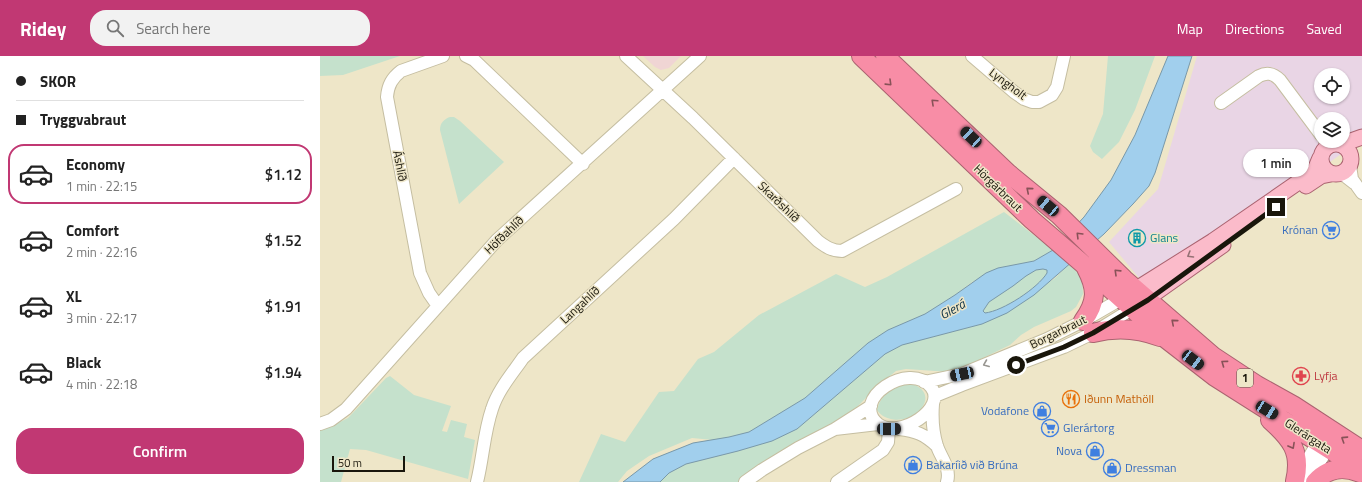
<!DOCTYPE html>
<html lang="en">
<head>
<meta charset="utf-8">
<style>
	:root { --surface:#fff; --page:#f2f2f2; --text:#222; --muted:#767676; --line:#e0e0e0; --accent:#c13873 }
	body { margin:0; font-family:"Titillium Web",sans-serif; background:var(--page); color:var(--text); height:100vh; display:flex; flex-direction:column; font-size:15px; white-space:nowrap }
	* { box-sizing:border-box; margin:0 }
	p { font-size:13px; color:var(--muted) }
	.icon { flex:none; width:22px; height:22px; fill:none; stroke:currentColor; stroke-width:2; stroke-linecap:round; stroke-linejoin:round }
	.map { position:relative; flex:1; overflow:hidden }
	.details { display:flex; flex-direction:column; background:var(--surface); width:320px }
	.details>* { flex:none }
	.hud { display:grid; align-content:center; height:88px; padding:0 16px; background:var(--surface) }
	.buttons { position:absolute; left:994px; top:12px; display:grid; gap:8px }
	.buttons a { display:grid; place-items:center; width:36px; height:36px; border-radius:50%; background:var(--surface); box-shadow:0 1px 3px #0004; font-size:20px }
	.scale { position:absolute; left:12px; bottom:10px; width:73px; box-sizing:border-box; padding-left:4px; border:2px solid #19160b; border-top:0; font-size:11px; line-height:14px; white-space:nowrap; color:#19160b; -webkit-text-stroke:3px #eee6c8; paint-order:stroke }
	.end { position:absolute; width:18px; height:18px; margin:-9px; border:5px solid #19160b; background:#fff; box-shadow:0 0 0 2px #fff }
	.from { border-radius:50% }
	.bubble { position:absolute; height:28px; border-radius:14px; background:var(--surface); box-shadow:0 1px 3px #0004; font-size:13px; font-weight:600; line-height:28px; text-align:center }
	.car { position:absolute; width:12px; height:24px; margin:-12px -6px; border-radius:5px; box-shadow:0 0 3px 1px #0007; background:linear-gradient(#222 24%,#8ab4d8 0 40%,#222 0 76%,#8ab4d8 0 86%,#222 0) }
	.hud b { display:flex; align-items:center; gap:14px; height:38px; font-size:15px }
	.hud b+b { border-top:1px solid var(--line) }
	.hud i { width:10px; height:10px; background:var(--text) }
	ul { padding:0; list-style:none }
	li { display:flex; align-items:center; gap:12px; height:60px; margin:0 8px 6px; padding:0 8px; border:2px solid transparent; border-radius:16px }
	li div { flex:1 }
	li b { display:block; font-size:15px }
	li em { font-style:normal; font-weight:600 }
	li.selected { border-color:var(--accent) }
	li>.icon { width:36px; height:36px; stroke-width:1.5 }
	.cta { display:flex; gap:8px; margin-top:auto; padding:8px 16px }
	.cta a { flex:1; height:46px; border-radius:16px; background:var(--accent); color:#fff; font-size:16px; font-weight:600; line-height:46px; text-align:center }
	header { display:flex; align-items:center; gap:24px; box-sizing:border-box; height:56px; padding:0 20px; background:var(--accent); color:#fff }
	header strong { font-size:19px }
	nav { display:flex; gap:22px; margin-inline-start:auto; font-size:14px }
	.search { width:280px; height:36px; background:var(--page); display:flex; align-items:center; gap:10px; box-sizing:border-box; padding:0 14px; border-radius:16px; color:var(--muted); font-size:15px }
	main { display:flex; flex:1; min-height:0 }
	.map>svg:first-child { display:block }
	.industrial { fill:#e9d5e5; fill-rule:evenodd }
	.education { fill:#f0d5d4 }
	.green { fill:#c5e1cc }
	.water { fill:#a1cfed; stroke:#7898a9; fill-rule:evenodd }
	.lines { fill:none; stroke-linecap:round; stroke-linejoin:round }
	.minor-casing { stroke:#c5bea1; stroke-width:14 }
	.major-casing { stroke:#aa6370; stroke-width:17 }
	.highway-casing { stroke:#aa6370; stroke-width:20 }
	.minor { stroke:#fff; stroke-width:12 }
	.major { stroke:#fbbbca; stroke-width:15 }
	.highway { stroke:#f88da6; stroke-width:18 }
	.oneway { stroke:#885258 }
	.oneway2 { stroke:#957174 }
	.oneway3 { stroke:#989691 }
	.route { stroke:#19160b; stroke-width:5 }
	.labels { text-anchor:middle; stroke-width:3; stroke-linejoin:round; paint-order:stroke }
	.shield { fill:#eee6c8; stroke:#595444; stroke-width:1 }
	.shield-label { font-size:11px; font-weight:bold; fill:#19160b }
	.street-label { font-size:12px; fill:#19160b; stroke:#eee6c8 }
	.shop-label { font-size:12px; fill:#366cbe; stroke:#eee6c8; text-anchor:end }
	.culture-label { font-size:12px; fill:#0d838f; stroke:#eee6c8; text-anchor:start }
	.health-label { font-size:12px; fill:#be3a42; stroke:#eee6c8; text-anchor:start }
	.food-label { font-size:12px; fill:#c56008; stroke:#eee6c8; text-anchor:start }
	.water-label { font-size:13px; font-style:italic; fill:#0c3147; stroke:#eee6c8 }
</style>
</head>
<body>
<header>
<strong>Ridey</strong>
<div class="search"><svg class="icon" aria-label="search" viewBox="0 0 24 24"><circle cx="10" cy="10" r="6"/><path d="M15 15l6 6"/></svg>Search here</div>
<nav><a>Map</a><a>Directions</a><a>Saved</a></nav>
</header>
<main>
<section class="details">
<div class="hud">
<b><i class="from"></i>SKOR</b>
<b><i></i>Tryggvabraut</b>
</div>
<ul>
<li class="selected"><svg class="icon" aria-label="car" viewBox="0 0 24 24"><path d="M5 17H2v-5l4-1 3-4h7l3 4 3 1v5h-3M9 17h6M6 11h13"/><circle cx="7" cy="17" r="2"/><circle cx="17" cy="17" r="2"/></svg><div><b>Economy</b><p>1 min · 22:15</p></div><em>$1.12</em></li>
<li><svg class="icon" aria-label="car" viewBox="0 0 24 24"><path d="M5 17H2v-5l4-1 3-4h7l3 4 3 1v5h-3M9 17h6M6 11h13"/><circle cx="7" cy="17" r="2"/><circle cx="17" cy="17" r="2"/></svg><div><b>Comfort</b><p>2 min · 22:16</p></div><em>$1.52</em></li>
<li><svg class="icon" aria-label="car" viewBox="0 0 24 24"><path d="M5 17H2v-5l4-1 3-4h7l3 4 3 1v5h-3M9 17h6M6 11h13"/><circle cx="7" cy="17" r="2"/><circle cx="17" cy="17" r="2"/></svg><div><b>XL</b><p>3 min · 22:17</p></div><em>$1.91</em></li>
<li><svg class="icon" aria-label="car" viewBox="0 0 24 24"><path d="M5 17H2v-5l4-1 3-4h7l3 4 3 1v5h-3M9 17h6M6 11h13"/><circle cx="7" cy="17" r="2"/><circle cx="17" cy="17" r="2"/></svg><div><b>Black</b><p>4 min · 22:18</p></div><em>$1.94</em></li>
</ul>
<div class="cta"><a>Confirm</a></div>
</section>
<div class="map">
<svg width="1042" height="426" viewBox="0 0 1042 426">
	<rect width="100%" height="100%" fill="#eee6c8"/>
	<path class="industrial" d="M877 0H1042V83L830 235 789 186 838 133ZM1001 19H1023V41H1001ZM1001 63H1023V85H1001Z"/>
	<path class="education" d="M323 0H361L349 12 341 14 335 11Z"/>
	<path class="green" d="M0 0H80L23 19 0 20Z
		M788 0H835L815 54 799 86 782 103 773 96 770 90 783 58Z
		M130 61H134L140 65 184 106 139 148 120 74C120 67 124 63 130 61Z
		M684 156 733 194 714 205 688 210 652 226 635 239 605 258 568 274 548 287 485 342 429 376 409 381 393 384 372 382 329 400 307 415 298 426H259L281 378 305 386 339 336 354 335 378 303 394 296 439 259 516 218 545 231 567 221Z
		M749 208 762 221 763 238 756 251 751 255 714 271 701 279 690 289 640 313 630 316 586 313 576 315 560 328 538 350 507 373 439 410 419 426H340L349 417 366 408 418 395 477 373 565 298 582 289 662 268 734 223Z
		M723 212 727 213V217C718 232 683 255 665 257L663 255 669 246 693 230 706 220 716 214Z
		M70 320 94 339 131 350 122 375 127 376 131 364 147 368 144 381 155 384 148 423 46 394 30 393 21 426H0V373L12 370 28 362 66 322Z
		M585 327C601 328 612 339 601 353 590 366 566 368 557 354 560 339 572 332 585 327Z"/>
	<path class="water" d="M848 0H872L835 117 829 130 813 148 784 178 714 239 687 257 662 268 582 289 565 298 477 373 452 385 418 395 366 408 349 417 340 426H303L333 403 373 387 409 381 429 376 485 342 548 287 568 274 605 258 635 239 666 217 678 212 714 205 733 194 764 161 791 124 815 79ZM723 213 727 214V217C718 232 683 255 665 257L663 255 669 246 693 230 706 220 716 214Z"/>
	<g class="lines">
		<g class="minor-casing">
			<path id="minor" d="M146 0 154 4 263 108
				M306 0 373 62 498 185C506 191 512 195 522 195L636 133
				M652 0 694 36 704 43 712 46H719L732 39 737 31 744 0
				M901 47 939 20C947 16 953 17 960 24L1001 79
				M1005 85 1008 89
				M1030 109 1032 123 1042 137
				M1018 118 1025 120 1034 127
				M118 250 109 237 100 217 67 41C68 29 72 22 81 15L123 0
				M604 326 642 318 727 283 763 265 801 243
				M615 340 642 329 744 291 773 277 812 253
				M613 348C612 361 613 377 617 390 621 402 631 412 627 426
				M0 368 11 364 26 353 177 184 380 0
				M515 373 558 368C579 384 628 352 611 331 589 304 529 344 558 368
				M579 373C596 375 604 378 617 390
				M978 420 1001 381
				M157 426C163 402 164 376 172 353 178 334 192 318 203 302L354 163 414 102
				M425 426 442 414 478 392 515 373 551 350
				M517 426 563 394 568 386 569 373
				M987 426 1005 397 1007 385"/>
		</g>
		<g class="major-casing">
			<path id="major" d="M1001 103a15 15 0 1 1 30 0a15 15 0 1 1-30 0Z
				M1019 88 1028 86 1042 81
				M986 130 1001 120 1011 118
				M807 239 893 185 990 118 995 114 1000 102
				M818 249 903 189"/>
		</g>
		<g class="highway-casing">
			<path id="highway" d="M541 0 712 164 763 208 846 283 895 321 1042 414
				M565 0 688 117 739 159 804 223 893 300 937 329 973 349 1042 394
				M763 265C777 246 777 233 766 212
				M773 277C796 271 817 272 840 281
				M950 364C971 383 982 396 975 425
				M995 426C1008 412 1023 410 1040 417"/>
		</g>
		<use href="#minor" class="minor"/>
		<use href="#major" class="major"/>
		<use href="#highway" class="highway"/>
	</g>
	<defs><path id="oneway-chevron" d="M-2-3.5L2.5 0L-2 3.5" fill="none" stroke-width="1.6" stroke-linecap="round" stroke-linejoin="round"/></defs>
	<g class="oneway">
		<use href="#oneway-chevron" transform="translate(569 27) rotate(44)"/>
		<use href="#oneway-chevron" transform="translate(614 46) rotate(-137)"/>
		<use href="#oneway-chevron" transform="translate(709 134) rotate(-140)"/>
		<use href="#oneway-chevron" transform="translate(759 179) rotate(-135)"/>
		<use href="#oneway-chevron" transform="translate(797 216) rotate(-136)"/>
		<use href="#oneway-chevron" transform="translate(854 266) rotate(-139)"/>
		<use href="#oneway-chevron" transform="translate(904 307) rotate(-144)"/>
		<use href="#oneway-chevron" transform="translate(1024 383) rotate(-147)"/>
		<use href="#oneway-chevron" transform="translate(972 390) rotate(61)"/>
	</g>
	<use class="oneway2" href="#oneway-chevron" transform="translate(870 199) rotate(149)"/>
	<use class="oneway3" href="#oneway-chevron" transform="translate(666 308) rotate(158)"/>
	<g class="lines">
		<path class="route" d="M696 309 744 291 773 277 828 244 956 151"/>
	</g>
	<defs>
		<g id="supermarket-ring" transform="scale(0.9)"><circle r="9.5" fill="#eee6c8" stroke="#3f7fe0" stroke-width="1.5"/><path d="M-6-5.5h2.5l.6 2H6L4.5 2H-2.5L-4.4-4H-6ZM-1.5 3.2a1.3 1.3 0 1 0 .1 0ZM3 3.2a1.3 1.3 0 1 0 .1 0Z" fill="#3f7fe0"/></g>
		<g id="building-ring" transform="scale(0.9)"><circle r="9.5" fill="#eee6c8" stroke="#0f9aa8" stroke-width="1.5"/><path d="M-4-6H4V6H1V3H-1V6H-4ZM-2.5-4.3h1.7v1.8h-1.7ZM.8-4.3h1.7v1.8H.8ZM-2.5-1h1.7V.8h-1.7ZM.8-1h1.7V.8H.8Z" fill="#0f9aa8"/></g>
		<g id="pharmacy-ring" transform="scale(0.9)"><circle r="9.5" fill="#eee6c8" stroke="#e0444e" stroke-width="1.5"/><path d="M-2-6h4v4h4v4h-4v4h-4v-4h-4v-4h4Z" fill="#e0444e"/></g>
		<g id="restaurant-ring" transform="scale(0.9)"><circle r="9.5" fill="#eee6c8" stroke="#e8710a" stroke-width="1.5"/><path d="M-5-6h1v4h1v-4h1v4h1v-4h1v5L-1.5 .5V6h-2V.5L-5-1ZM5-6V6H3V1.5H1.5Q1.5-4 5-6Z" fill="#e8710a"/></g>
		<g id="shop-ring" transform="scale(0.9)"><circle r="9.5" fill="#eee6c8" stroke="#3f7fe0" stroke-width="1.5"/><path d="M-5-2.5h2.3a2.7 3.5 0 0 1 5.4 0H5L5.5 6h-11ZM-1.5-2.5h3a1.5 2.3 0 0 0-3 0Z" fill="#3f7fe0"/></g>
	</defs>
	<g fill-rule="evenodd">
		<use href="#supermarket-ring" x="1011" y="174"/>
		<use href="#building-ring" x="817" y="182"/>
		<use href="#pharmacy-ring" x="981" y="320"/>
		<use href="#restaurant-ring" x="751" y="343"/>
		<use href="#shop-ring" x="722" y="355"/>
		<use href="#supermarket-ring" x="730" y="372"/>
		<use href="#shop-ring" x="775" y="395"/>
		<use href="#shop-ring" x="593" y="409"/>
		<use href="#shop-ring" x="792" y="412"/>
	</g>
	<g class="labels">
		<rect class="shield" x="917" y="313" width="16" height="18" rx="3"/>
		<g class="shield-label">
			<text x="925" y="326">1</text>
		</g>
		<g class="street-label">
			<text transform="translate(688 28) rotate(37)" y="4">Lyngholt</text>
			<text transform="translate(80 110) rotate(79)" y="4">Áshlíð</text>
			<text transform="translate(678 132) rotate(44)" y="4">Hörgárbraut</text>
			<text transform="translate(459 146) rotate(44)" y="4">Skarðshlíð</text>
			<text transform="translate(184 179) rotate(-44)" y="4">Höfðahlíð</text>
			<text transform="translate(260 249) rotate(-43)" y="4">Langahlíð</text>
			<text transform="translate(738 276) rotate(-26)" y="4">Borgarbraut</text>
			<text transform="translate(988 380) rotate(33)" y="4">Glerárgata</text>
		</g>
		<g class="shop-label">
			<text x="998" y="178">Krónan</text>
			<text x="709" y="359">Vodafone</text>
			<text x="743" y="376" text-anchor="start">Glerártorg</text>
			<text x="762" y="399">Nova</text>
			<text x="606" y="413" text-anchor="start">Bakaríið við Brúna</text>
			<text x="805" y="416" text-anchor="start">Dressman</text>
		</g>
		<g class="culture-label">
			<text x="830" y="186">Glans</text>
		</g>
		<g class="health-label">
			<text x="994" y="324">Lyfja</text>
		</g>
		<g class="food-label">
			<text x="764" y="347">Iðunn Mathöll</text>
		</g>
		<g class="water-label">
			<text transform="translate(632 253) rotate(-29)" y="5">Glerá</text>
		</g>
	</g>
</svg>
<div class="buttons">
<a><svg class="icon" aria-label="locate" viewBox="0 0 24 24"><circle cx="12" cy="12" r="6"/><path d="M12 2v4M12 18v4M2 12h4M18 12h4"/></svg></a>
<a><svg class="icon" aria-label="layers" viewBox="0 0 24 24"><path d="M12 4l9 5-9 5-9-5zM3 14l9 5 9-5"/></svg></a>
</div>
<div class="scale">50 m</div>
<i class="end from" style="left:696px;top:309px"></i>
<i class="end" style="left:956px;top:151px"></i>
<div class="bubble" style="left:923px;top:93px;width:66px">1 min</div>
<i class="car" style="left:651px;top:81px;rotate:313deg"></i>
<i class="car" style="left:728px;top:150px;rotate:310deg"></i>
<i class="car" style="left:873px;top:304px;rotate:127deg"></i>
<i class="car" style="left:642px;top:318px;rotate:258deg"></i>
<i class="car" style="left:947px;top:354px;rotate:121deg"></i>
<i class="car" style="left:569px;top:373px;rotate:90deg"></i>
</div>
</main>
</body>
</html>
